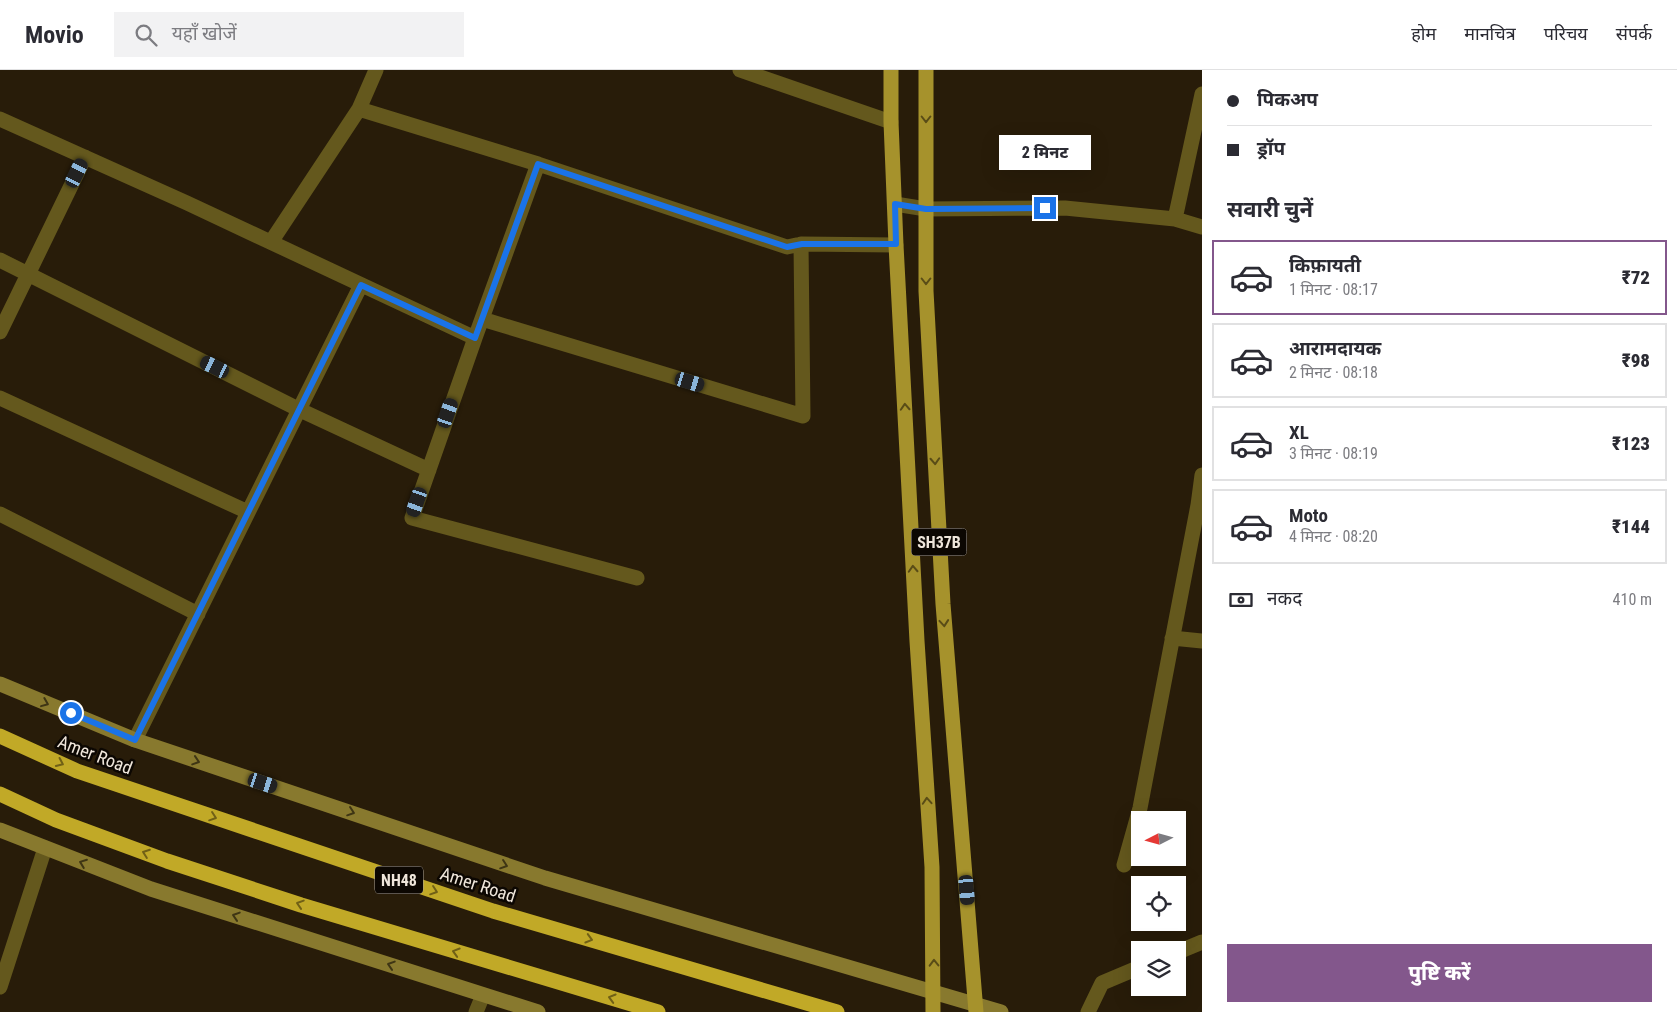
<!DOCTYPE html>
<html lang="hi">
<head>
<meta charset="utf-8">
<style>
	:root { --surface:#fff; --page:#f2f2f3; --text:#2b2b33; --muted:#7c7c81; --line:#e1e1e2; --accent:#83578c }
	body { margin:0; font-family:"Roboto Condensed","Noto Sans Devanagari",sans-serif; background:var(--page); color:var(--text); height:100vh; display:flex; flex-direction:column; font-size:19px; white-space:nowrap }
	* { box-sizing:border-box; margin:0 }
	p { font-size:16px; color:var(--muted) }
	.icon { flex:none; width:28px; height:28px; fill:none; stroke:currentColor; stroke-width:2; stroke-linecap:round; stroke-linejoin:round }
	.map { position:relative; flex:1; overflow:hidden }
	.details { display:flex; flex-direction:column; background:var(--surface); width:475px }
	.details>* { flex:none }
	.banner { display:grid; align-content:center; height:110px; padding:0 25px; background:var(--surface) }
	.needle { width:32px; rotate:264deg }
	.tools { position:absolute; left:1131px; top:741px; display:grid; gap:10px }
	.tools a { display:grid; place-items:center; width:55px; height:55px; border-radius:0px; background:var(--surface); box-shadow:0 5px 20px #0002; font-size:25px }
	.end { position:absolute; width:22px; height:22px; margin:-11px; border:6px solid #1a73e8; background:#fff; box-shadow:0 0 0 2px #fff }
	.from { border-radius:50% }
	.bubble { position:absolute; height:35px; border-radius:0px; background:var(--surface); box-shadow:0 5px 20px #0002; font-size:16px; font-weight:800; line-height:35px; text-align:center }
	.car { position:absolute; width:15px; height:30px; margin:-15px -8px; border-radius:6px; box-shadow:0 0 4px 1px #0007; background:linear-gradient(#222 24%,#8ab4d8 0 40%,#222 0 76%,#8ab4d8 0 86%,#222 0) }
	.banner b { display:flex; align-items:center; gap:18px; height:48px; font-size:19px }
	.banner b+b { border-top:1px solid var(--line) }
	.banner i { width:12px; height:12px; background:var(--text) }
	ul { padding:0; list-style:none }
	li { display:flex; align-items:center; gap:15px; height:75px; margin:0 10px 8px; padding:0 15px; border:2px solid var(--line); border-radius:0px }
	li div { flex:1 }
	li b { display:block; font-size:19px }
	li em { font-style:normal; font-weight:800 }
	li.active { border-color:var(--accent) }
	li>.icon { width:45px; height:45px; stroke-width:1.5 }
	h2 { padding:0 25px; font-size:22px; line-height:60px }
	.pay { display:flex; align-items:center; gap:12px; height:55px; padding:0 25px; font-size:19px }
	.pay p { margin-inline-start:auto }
	.primary-button { display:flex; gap:10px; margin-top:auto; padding:10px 25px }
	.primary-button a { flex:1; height:58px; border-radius:0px; background:var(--accent); color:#fff; font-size:20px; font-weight:800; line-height:58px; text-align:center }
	header { display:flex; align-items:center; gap:30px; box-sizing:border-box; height:70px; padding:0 25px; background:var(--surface); border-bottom:1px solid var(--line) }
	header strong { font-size:24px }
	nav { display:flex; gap:28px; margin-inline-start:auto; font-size:18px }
	.search { width:350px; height:45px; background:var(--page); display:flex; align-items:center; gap:12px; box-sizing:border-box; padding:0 18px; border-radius:0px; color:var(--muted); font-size:19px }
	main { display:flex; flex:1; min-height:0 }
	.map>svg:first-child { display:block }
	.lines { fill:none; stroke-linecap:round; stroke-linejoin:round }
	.street { stroke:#64581d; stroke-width:15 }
	.secondary { stroke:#88792e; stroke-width:15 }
	.primary { stroke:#a6922c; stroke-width:15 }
	.highway { stroke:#c1a927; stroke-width:15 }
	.oneway { stroke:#594c17 }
	.oneway2 { stroke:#3e3514 }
	.oneway3 { stroke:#706016 }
	.route { stroke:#1a73e8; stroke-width:6 }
	.labels { text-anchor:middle; stroke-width:5; stroke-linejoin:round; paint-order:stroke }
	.shield { fill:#0c0702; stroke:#aba39a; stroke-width:1 }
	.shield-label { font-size:16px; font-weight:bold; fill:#efe6db }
	.street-label { font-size:18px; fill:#efe6db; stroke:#0c0702 }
</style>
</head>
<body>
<header>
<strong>Movio</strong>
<div class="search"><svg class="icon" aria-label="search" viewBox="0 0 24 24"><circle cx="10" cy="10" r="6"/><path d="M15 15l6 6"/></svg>यहाँ खोजें</div>
<nav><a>होम</a><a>मानचित्र</a><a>परिचय</a><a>संपर्क</a></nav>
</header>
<main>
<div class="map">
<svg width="1202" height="942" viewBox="0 0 1202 942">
	<rect width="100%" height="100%" fill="#281c09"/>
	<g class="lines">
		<path class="street" d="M740 0 891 52
			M359 39 538 94
			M0 49 187 133 475 268 538 94 787 177 801 174 896 175
			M895 134 926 139 1065 138 1175 149 1202 24
			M1175 149 1202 157
			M271 172 359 39 376 0
			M0 190 300 340 429 400
			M482 249 803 346 801 174
			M0 262 85 87
			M475 268 412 448 637 508
			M0 328 248 442
			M0 444 198 544
			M1172 568 1202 571
			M135 670 361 215
			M1124 795 1140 738 1198 435 1202 405
			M1178 882 1202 872
			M0 917 45 778
			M476 942 483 925
			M1088 942 1102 913 1140 897"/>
		<path class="secondary" d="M0 614 135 670 545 808 1001 942
			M0 760 151 819 538 942"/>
		<path class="primary" d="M891 0V52L896 175 917 571 932 797 933 942
			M926 0V221L943 534 976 942"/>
		<path class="highway" d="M0 666 77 701 493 841 837 942
			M0 724 56 750 167 791 301 835 658 942"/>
	</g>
	<defs><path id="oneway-chevron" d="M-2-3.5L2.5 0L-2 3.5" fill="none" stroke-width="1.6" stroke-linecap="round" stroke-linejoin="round" transform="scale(1.25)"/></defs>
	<g class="oneway">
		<use href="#oneway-chevron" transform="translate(926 49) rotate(90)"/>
		<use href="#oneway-chevron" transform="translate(926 211) rotate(90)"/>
		<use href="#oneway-chevron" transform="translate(905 337) rotate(-93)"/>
		<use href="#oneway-chevron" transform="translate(935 391) rotate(87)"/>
		<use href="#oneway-chevron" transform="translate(913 499) rotate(-93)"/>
		<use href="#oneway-chevron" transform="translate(944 553) rotate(85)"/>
		<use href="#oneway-chevron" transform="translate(927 731) rotate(-94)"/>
		<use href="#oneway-chevron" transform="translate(934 893) rotate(-91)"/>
	</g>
	<g class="oneway2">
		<use href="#oneway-chevron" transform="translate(45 633) rotate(22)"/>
		<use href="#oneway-chevron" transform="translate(196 691) rotate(18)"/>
		<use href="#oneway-chevron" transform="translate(351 742) rotate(19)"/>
		<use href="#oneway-chevron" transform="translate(83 793) rotate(-159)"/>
		<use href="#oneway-chevron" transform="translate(504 795) rotate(19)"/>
		<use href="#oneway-chevron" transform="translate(236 846) rotate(-162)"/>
		<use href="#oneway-chevron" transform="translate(391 895) rotate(-162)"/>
	</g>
	<g class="oneway3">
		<use href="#oneway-chevron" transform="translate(60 693) rotate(25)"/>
		<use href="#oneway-chevron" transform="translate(213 747) rotate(19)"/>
		<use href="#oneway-chevron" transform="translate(146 783) rotate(-160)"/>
		<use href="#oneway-chevron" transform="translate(434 821) rotate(19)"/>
		<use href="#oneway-chevron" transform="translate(300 834) rotate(-162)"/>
		<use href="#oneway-chevron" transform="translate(589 869) rotate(16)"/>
		<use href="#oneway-chevron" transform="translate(456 882) rotate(-163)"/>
		<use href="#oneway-chevron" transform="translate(612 928) rotate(-164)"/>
	</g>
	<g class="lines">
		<path class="route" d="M71 643 135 670 361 215 475 268 538 94 787 177 802 174H896L895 134 926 139 1045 138"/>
	</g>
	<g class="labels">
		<g class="shield">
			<rect x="911.5" y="458.5" width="55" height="27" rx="4"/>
			<rect x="375" y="796.5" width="48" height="27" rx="4"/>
		</g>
		<g class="shield-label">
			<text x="939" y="478">SH37B</text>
			<text x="399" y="816">NH48</text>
		</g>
		<g class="street-label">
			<text transform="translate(95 685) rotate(21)" y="6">Amer Road</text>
			<text transform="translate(478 815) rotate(18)" y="6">Amer Road</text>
		</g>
	</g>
</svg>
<div class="tools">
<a><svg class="needle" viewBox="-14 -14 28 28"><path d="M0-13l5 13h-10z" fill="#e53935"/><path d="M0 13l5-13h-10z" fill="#7c7c81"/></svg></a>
<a><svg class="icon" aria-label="locate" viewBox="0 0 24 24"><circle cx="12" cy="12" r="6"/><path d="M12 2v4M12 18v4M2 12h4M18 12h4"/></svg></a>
<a><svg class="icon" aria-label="layers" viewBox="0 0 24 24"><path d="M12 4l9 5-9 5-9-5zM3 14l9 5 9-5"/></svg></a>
</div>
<i class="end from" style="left:71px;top:643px"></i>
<i class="end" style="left:1045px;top:138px"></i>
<div class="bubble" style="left:999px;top:65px;width:92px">2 मिनट</div>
<i class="car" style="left:77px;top:103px;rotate:26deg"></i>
<i class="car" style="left:215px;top:297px;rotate:296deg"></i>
<i class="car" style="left:690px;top:312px;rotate:107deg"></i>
<i class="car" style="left:448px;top:343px;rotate:19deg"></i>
<i class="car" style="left:417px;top:432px;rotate:199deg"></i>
<i class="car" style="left:263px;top:713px;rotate:108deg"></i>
<i class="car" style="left:967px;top:820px;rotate:175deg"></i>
</div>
<section class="details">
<div class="banner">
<b><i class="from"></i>पिकअप</b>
<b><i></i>ड्रॉप</b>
</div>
<h2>सवारी चुनें</h2>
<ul>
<li class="active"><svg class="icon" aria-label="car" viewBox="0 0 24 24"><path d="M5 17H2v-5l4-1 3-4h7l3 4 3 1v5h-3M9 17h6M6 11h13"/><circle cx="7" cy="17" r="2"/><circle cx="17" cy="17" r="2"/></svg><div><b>किफ़ायती</b><p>1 मिनट · 08:17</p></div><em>₹72</em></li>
<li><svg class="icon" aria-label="car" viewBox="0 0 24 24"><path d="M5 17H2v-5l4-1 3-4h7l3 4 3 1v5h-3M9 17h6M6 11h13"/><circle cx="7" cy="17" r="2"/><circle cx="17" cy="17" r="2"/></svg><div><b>आरामदायक</b><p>2 मिनट · 08:18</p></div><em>₹98</em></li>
<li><svg class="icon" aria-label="car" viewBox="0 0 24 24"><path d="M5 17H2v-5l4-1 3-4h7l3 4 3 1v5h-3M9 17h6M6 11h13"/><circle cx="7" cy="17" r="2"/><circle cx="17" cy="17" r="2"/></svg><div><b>XL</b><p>3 मिनट · 08:19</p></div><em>₹123</em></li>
<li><svg class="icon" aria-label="car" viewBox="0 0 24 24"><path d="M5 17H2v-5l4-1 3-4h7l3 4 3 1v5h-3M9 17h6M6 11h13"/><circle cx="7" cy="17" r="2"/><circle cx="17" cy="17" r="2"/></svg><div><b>Moto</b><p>4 मिनट · 08:20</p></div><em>₹144</em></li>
</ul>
<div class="pay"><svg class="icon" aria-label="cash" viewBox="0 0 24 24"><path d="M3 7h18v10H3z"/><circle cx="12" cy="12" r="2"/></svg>नकद<p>410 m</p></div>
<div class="primary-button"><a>पुष्टि करें</a></div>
</section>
</main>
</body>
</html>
